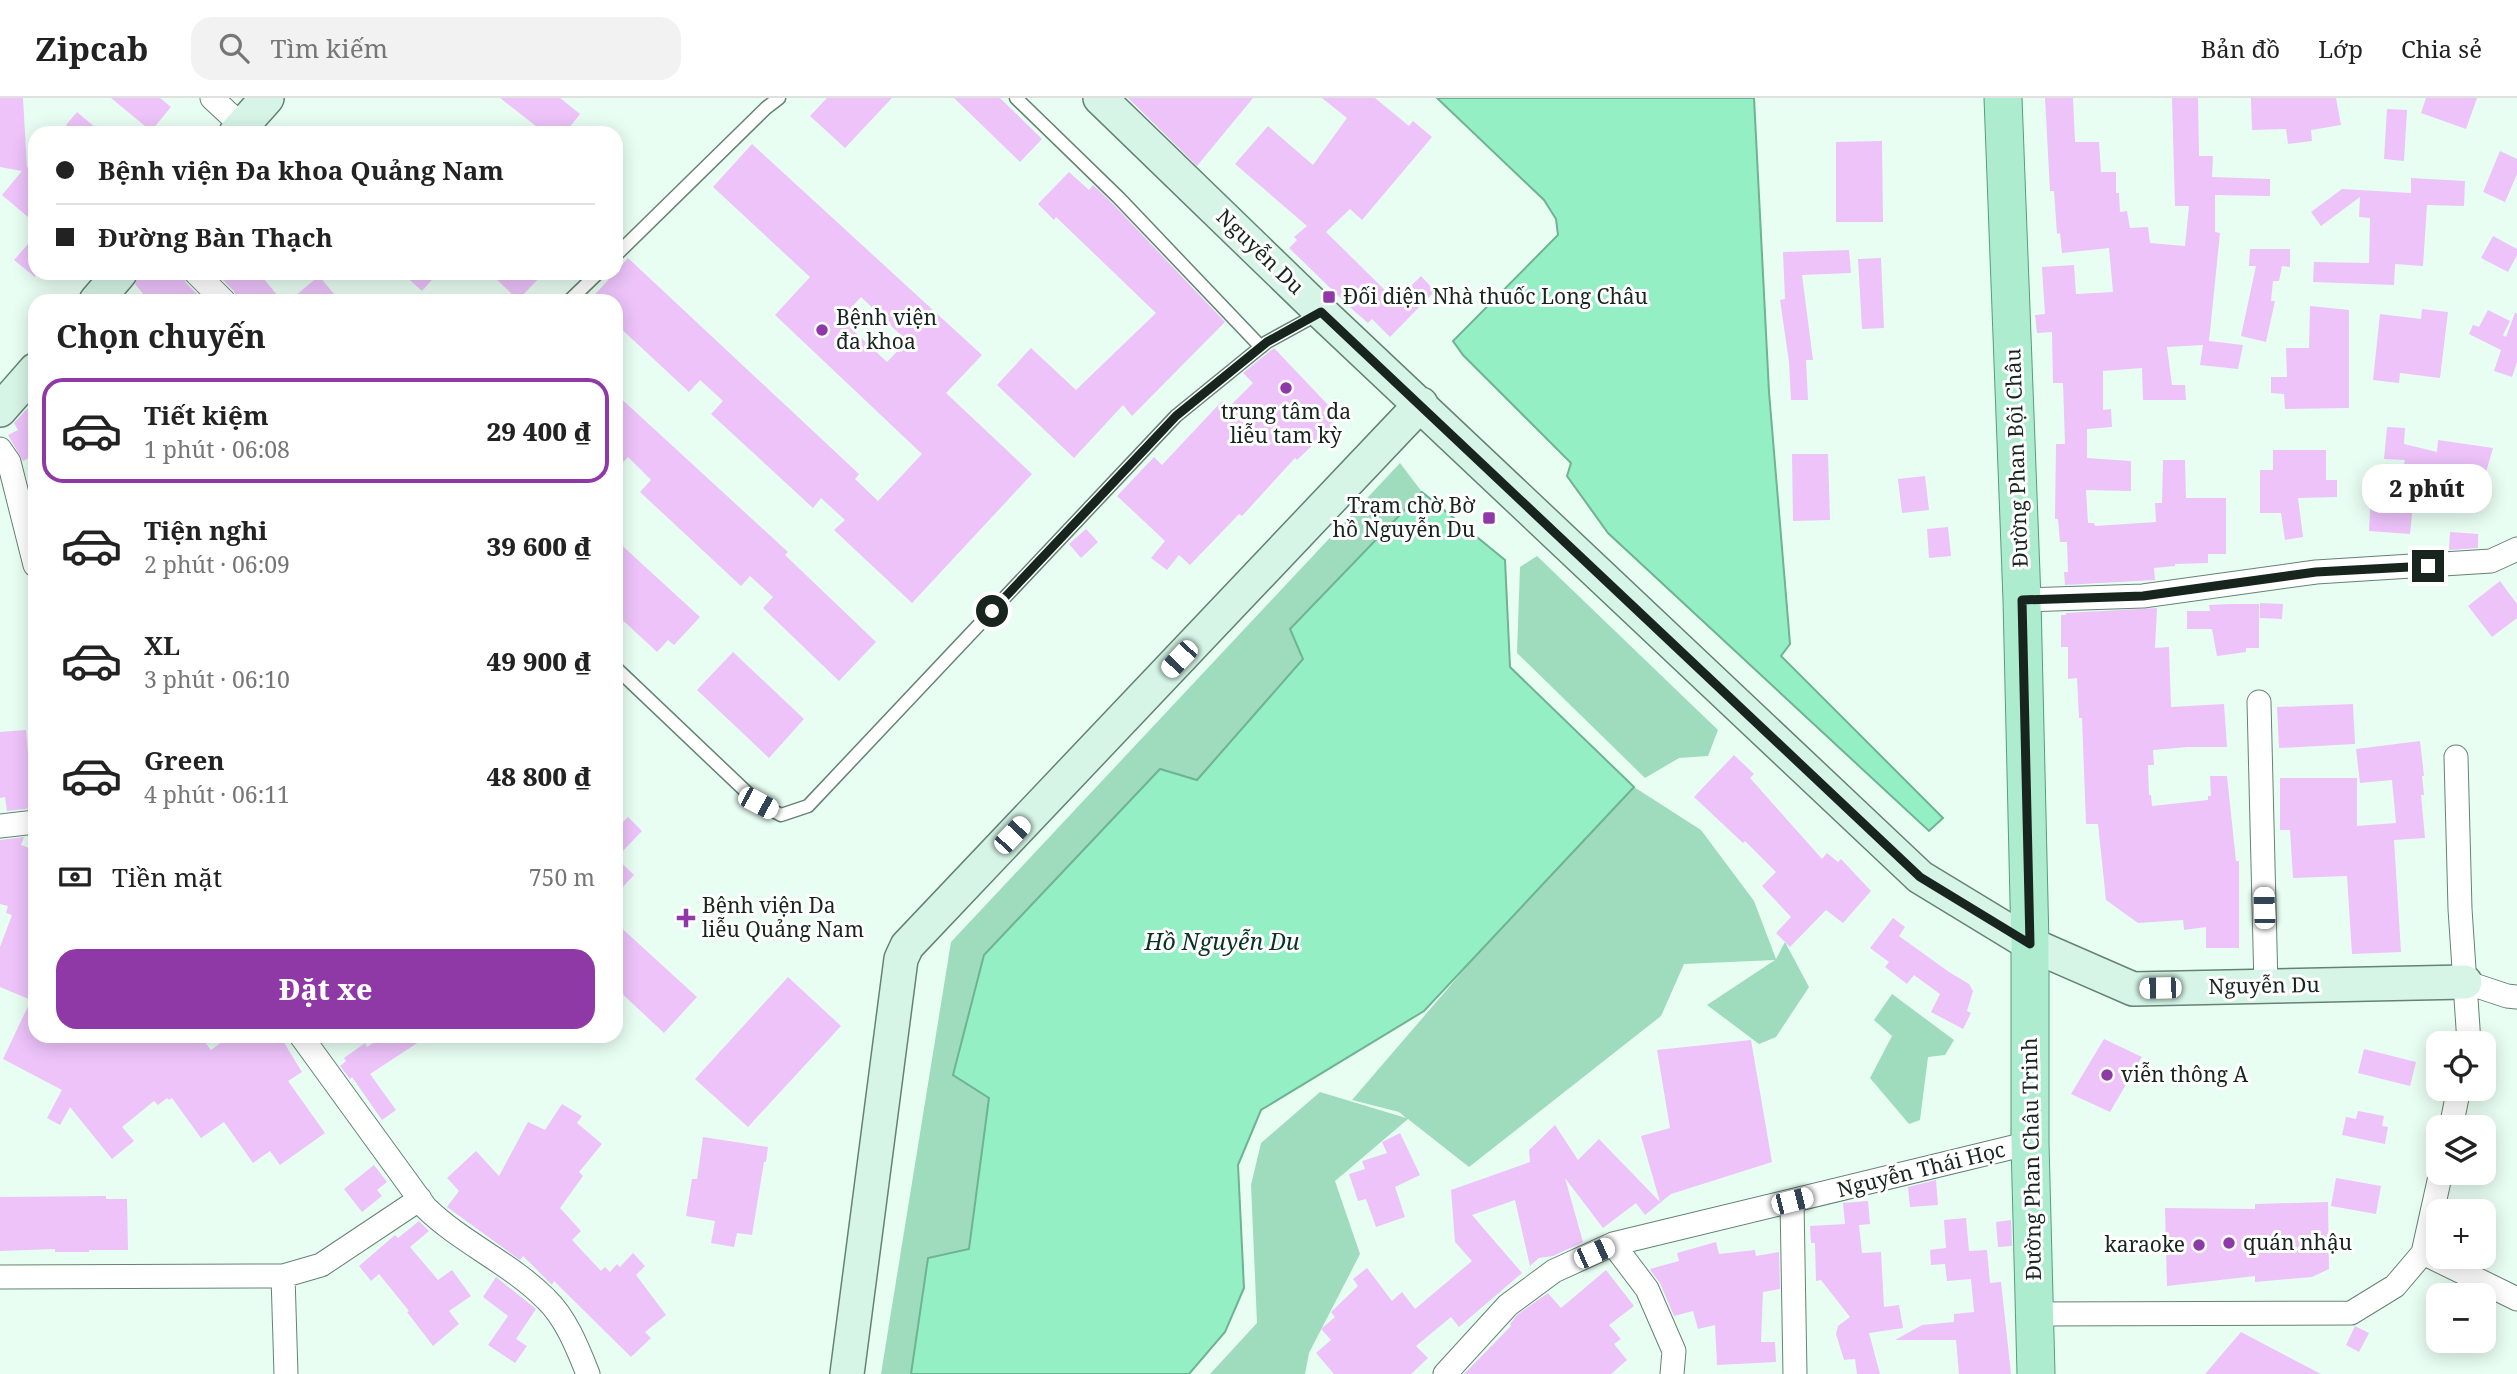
<!DOCTYPE html>
<html lang="vi">
<head>
<meta charset="utf-8">
<style>
	:root { --surface:#fff; --page:#f2f2f2; --text:#222; --muted:#767676; --line:#e0e0e0; --accent:#8f39a6 }
	body { margin:0; font-family:"Noto Serif",serif; background:var(--page); color:var(--text); height:100vh; display:flex; flex-direction:column; font-size:26px; white-space:nowrap }
	* { box-sizing:border-box; margin:0 }
	p { font-size:23px; color:var(--muted) }
	.icon { flex:none; width:38px; height:38px; fill:none; stroke:currentColor; stroke-width:2; stroke-linecap:round; stroke-linejoin:round }
	.map { position:relative; flex:1; overflow:hidden }
	.side { position:absolute; left:28px; top:196px; width:595px; height:749px; display:flex; flex-direction:column; background:var(--surface); border-radius:21px; box-shadow:0 4px 18px #0003 }
	.side>* { flex:none }
	.banner { position:absolute; left:28px; top:28px; width:595px; height:154px; border-radius:21px; box-shadow:0 4px 18px #0003; display:grid; align-content:center; height:154px; padding:0 28px; background:var(--surface) }
	.controls { position:absolute; left:2426px; top:933px; display:grid; gap:14px }
	.controls a { display:grid; place-items:center; width:70px; height:70px; border-radius:14px; background:var(--surface); box-shadow:0 4px 18px #0003; font-size:35px }
	.end { position:absolute; width:32px; height:32px; margin:-16px; border:9px solid #18251f; background:#fff; box-shadow:0 0 0 4px #fff }
	.from { border-radius:50% }
	.bubble { position:absolute; height:49px; border-radius:21px; background:var(--surface); box-shadow:0 4px 18px #0003; font-size:23px; font-weight:800; line-height:49px; text-align:center }
	.car { position:absolute; width:21px; height:42px; margin:-21px -10px; border-radius:9px; box-shadow:0 0 5px 2px #0007; background:linear-gradient(#fff 24%,#345 0 40%,#fff 0 76%,#345 0 86%,#fff 0) }
	.banner b { display:flex; align-items:center; gap:24px; height:66px; font-size:26px }
	.banner b+b { border-top:2px solid var(--line) }
	.banner i { width:18px; height:18px; background:var(--text) }
	ul { padding:0; list-style:none }
	li { display:flex; align-items:center; gap:21px; height:105px; margin:0 14px 10px; padding:0 14px; border:4px solid transparent; border-radius:21px }
	li div { flex:1 }
	li b { display:block; font-size:26px }
	li em { font-style:normal; font-weight:800 }
	li.current { border-color:var(--accent) }
	li>.icon { width:63px; height:63px; stroke-width:1.5 }
	h2 { padding:0 28px; font-size:32px; line-height:84px }
	.pay { display:flex; align-items:center; gap:18px; height:77px; padding:0 28px; font-size:26px }
	.pay p { margin-inline-start:auto }
	.action { display:flex; gap:14px; margin-top:auto; padding:14px 28px }
	.action a { flex:1; height:80px; border-radius:21px; background:var(--accent); color:#fff; font-size:28px; font-weight:800; line-height:80px; text-align:center }
	header { display:flex; align-items:center; gap:42px; box-sizing:border-box; height:98px; padding:0 35px; background:var(--surface); border-bottom:2px solid var(--line) }
	header strong { font-size:33px }
	nav { display:flex; gap:38px; margin-inline-start:auto; font-size:24px }
	.search { width:490px; height:63px; background:var(--page); display:flex; align-items:center; gap:18px; box-sizing:border-box; padding:0 24px; border-radius:21px; color:var(--muted); font-size:26px }
	.map>svg:first-child { display:block }
	.green { fill:#9fdbbd }
	.water { fill:#94f0c4; stroke:#6fb392; stroke-width:2 }
	.building { fill:#edc3fa; fill-rule:evenodd }
	.lines { fill:none; stroke-linecap:round; stroke-linejoin:round }
	.lane-casing { stroke:#648373; stroke-width:15 }
	.street-casing { stroke:#648373; stroke-width:25 }
	.secondary-casing { stroke:#648373; stroke-width:36 }
	.primary-casing { stroke:#559e7d; stroke-width:39 }
	.lane { stroke:#fff; stroke-width:12 }
	.street { stroke:#fff; stroke-width:23 }
	.secondary { stroke:#d6f5e7; stroke-width:33 }
	.primary { stroke:#adeccf; stroke-width:37 }
	.route { stroke:#18251f; stroke-width:9 }
	.poi-dot { fill:#8f39a6; stroke:#fff; stroke-width:2.5 }
	.labels { text-anchor:middle; stroke-width:6; stroke-linejoin:round; paint-order:stroke }
	.street-label { font-size:21px; fill:#18251f; stroke:#fff }
	.poi-label { font-size:21px; fill:#18251f; stroke:#fff; text-anchor:start }
	.water-label { font-size:23px; font-style:italic; fill:#083322; stroke:#fff }
</style>
</head>
<body>
<header>
<strong>Zipcab</strong>
<div class="search"><svg class="icon" aria-label="search" viewBox="0 0 24 24"><circle cx="10" cy="10" r="6"/><path d="M15 15l6 6"/></svg>Tìm kiếm</div>
<nav><a>Bản đồ</a><a>Lớp</a><a>Chia sẻ</a></nav>
</header>
<div class="map">
<svg width="2517" height="1276" viewBox="0 0 2517 1276">
	<rect width="100%" height="100%" fill="#e9fef3"/>
	<path class="green" d="M1400 365 1422 394 1290 530 1303 560 1197 682 989 999 969 1151 928 1160 911 1276H881L951 844Z
		M1537 458 1718 632 1708 658 1679 660 1645 680 1517 555 1520 469Z
		M1634 689 1701 732 1754 803 1776 861 1785 844 1809 889 1776 939 1759 946 1707 907 1775 862 1684 866 1661 918 1469 1069 1408 1021 1335 1083 1360 1156 1309 1255 1305 1276H1210L1257 1225 1251 1087 1261 1045 1320 994 1406 1020 1399 1014 1352 1002 1468 867Z
		M1892 896 1954 942 1945 957 1928 959 1920 1022 1909 1026 1870 980 1892 938 1874 922Z"/>
	<path class="water" d="M1437 0H1754L1769 294 1790 546 1781 558 1943 720 1929 733 1608 435 1567 378 1571 365 1463 257 1453 243 1558 137 1556 121 1544 102Z
		M1422 394 1505 462 1510 569 1634 689 1424 913 1261 1012 1238 1067 1244 1190 1225 1234 1189 1276H911L928 1160 969 1151 989 1000 953 977 984 857 1160 671 1197 682 1303 561 1290 531Z"/>
	<path class="building" d="M0 0H23L27 70 35 61V125L2 97 22 73 0 69Z
		M111 0H160L171 9 151 33Z
		M500 0H560L580 16 565 35H545Z
		M827 0H892L845 50 810 18Z
		M954 0H1000L1042 41 1020 64Z
		M1128 0H1253L1197 68Z
		M1322 0H1375L1409 28 1413 23 1432 39 1362 122 1350 111 1326 134 1396 203 1421 178 1435 193 1390 239 1372 221 1368 225 1353 212 1289 150 1297 142 1294 139 1307 128 1235 66 1268 28 1313 67 1347 20Z
		M2045 0H2073L2075 44H2099L2101 74H2116V95H2119L2120 114 2127 113 2130 130 2148 129 2150 145 2185 148 2189 108H2175L2172 0H2198L2199 58H2213L2212 79 2270 81V98L2215 97V134L2220 135 2209 243 2243 247 2238 271 2200 267 2203 247 2167 249 2172 287H2185L2186 302H2143L2142 270 2103 273V312L2111 311 2112 329 2087 331V360L2131 363V393L2086 392 2088 425H2094L2095 428 2156 424 2155 405H2162L2163 362H2185L2186 400H2226V456H2208V465L2175 466V468L2154 470 2155 482 2065 487 2064 474H2068L2067 444H2060L2058 421H2055L2056 346H2065L2063 285H2053L2052 234 2037 235 2035 217 2045 216 2042 169 2074 167 2076 196 2113 194 2109 150 2062 155 2060 135 2057 136 2054 93H2050Z
		M2251 0H2336L2341 27 2311 32 2312 43 2288 46 2286 31 2252 32Z
		M2426 0H2477L2466 31 2421 15Z
		M2387 11 2407 12 2404 63 2384 61Z
		M77 14 102 35H76L66 27Z
		M1882 43 1883 124H1836V44Z
		M752 46 982 257 946 295 1032 376 912 505 834 432 845 422 821 400 813 410 711 316 723 303 700 282 689 294 616 226V203H589L628 160 859 376 855 381 878 403 922 356 775 217 810 179 713 89ZM861 199 907 243 887 264 841 221Z
		M2500 53 2517 61V76L2505 104 2483 94Z
		M1069 74 1089 92 1093 87 1113 106 1225 224 1132 318 1123 307 1074 360 997 287 1031 250 1076 292 1156 215 1056 119 1054 122 1038 106Z
		M2411 80 2465 83 2464 108 2427 107 2423 168 2395 166 2394 187 2313 184 2314 164 2369 165 2370 120 2359 119 2360 99 2321 128 2311 114 2342 91 2411 95Z
		M35 138V179L14 162Z
		M2493 138 2517 151V157L2508 174 2481 160Z
		M2250 151H2290V169L2282 168 2279 183H2273L2271 203H2275L2266 244 2241 238 2256 168H2249Z
		M1849 152 1851 175 1802 177 1813 262H1806L1808 302H1791L1789 264 1780 202 1785 201 1783 154Z
		M1881 160 1884 230 1862 231 1858 161Z
		M139 175H182L186 185 204 203H149L135 186Z
		M216 175H259L282 203H238L234 193Z
		M402 175H438L422 193Z
		M490 175H544L518 202Z
		M319 178 340 203H289Z
		M2310 208 2349 212V310L2285 311 2284 296 2271 295V279H2287L2286 250H2309Z
		M2422 211 2448 214 2440 280 2400 275 2399 285 2373 282 2380 216 2421 221Z
		M2488 212 2510 223 2503 237 2506 239 2515 215H2517V264L2512 279 2494 273 2501 252 2469 236 2473 227 2479 229Z
		M1274 250 1330 309 1323 315 1342 335 1328 349 1320 340 1297 362 1295 360 1242 418 1239 416 1190 467 1179 457 1167 472 1151 460 1165 443 1117 398 1154 359 1162 367 1222 303 1229 309 1253 285 1243 275Z
		M616 296 788 454 785 457 876 544 839 583 763 510 773 499 750 478 741 488 640 394 651 382 628 359 616 372Z
		M35 306V357L23 363 8 337 18 332 14 325 27 311Z
		M2387 329 2405 330 2404 346 2437 354 2438 342 2493 350 2479 398 2421 381 2420 398 2414 397 2410 436 2369 433 2371 395 2397 396 2405 362 2384 361Z
		M2273 352H2326V382H2337V399L2298 400 2303 439 2285 442 2281 415H2260V372H2273Z
		M1792 356H1828L1830 422 1793 423Z
		M1925 378 1929 412 1902 415 1898 381Z
		M1948 429 1951 458 1929 460 1927 431Z
		M1086 431 1098 444 1081 460 1069 446Z
		M2450 434 2478 436V450L2449 452Z
		M616 442 700 519 674 547 668 542 657 554 616 516Z
		M2500 483 2517 506V520L2492 539 2468 508Z
		M2260 505 2283 506 2282 521 2260 520Z
		M2230 506H2259V550H2246V554L2217 558 2212 531H2187V513H2210L2209 507Z
		M2157 510 2155 550 2169 549 2171 609 2224 606 2227 649H2188L2153 652 2154 667H2148L2149 697H2151L2152 708 2208 702V698H2211L2210 678H2227L2236 763H2239V850H2206V829L2184 832 2183 822 2138 825 2106 802 2098 726H2086L2082 620H2079L2077 580 2068 581V549H2061V517H2066V515Z
		M733 554 804 621 769 660 697 592Z
		M2353 606 2355 646 2279 650 2277 609Z
		M26 632 33 710 7 713 5 699 0 700V634Z
		M2420 643 2424 678H2422L2424 697H2421L2425 740 2394 742 2401 854 2352 856 2347 778 2293 780 2290 732H2280V680H2357V728L2396 725 2392 682 2360 685 2356 651Z
		M1734 657 1754 676 1750 680 1822 761 1827 755 1838 764 1841 761 1871 793 1843 825 1826 812 1790 849 1776 835 1791 819 1762 788 1776 774 1745 743 1743 745 1694 699Z
		M628 719 642 733 616 760V731Z
		M24 739 21 747 35 752V938H200L211 952 230 938H280L302 974 288 983 325 1035 280 1067 270 1053 253 1065 224 1024 201 1040 172 1000 169 1002 167 1000 158 1007 154 1003 122 1029 134 1043 112 1061 70 1009 60 1027 47 1020 62 992 3 961 31 902 0 889V849L12 817 6 815 8 808 0 806V742Z
		M616 760 634 777 616 796Z
		M1893 820 1905 829 1899 838 1949 874 1969 886 1973 893 1967 913 1971 915 1963 931 1931 914 1940 896 1914 877 1907 886 1885 869 1889 864 1870 850Z
		M616 825 697 899 664 935 616 890Z
		M788 879 841 928 748 1029 695 981Z
		M384 938H428L370 976 396 1012 382 1022 352 979 350 981 340 968 346 963 344 960 365 945 367 949Z
		M2104 941 2142 959 2110 1014 2071 996Z
		M1751 942 1772 1064 1671 1096 1645 1117 1636 1105 1603 1130 1565 1080 1583 1144 1553 1158 1539 1160 1530 1168 1515 1102 1472 1117 1522 1175 1459 1229 1451 1219 1416 1248 1428 1260 1411 1276H1334L1316 1255 1331 1242 1321 1231 1335 1219 1331 1214 1358 1188 1353 1181 1367 1170 1392 1203 1402 1194 1415 1211 1472 1163 1455 1144 1451 1092 1530 1064 1529 1052 1555 1027 1578 1062 1599 1041 1660 1104 1641 1038 1670 1030 1657 952Z
		M2364 951 2416 964 2410 988 2358 975Z
		M562 1006 582 1018 577 1025 602 1046 579 1074 583 1078 560 1110 581 1133 572 1142 601 1173 605 1169 610 1174 617 1166 620 1169 633 1155 645 1168 636 1177 666 1217 645 1234 651 1240 631 1259 554 1183 552 1187 523 1158 520 1162 447 1109 459 1093 447 1080 476 1053 499 1078 528 1024 545 1032Z
		M2358 1013 2384 1018 2382 1028 2388 1029 2385 1046 2342 1037 2346 1019 2356 1021Z
		M1400 1035 1420 1077 1395 1089 1405 1119 1376 1129 1366 1101 1358 1103 1349 1076 1365 1071 1362 1063 1387 1055 1382 1044Z
		M703 1039 768 1049 766 1064H764L752 1137 737 1135 734 1149 711 1145 715 1123 686 1118 692 1081H697Z
		M374 1067 387 1084 377 1092 382 1098 362 1114 344 1091Z
		M2336 1080 2381 1088 2376 1116 2331 1108Z
		M1936 1082 1938 1107 1910 1109 1908 1089Z
		M106 1098V1101H127L128 1152H89V1154H55V1151L0 1153V1099Z
		M1868 1103 1870 1126 1859 1127 1862 1155 1881 1154 1884 1209 1899 1207 1903 1230 1869 1235 1880 1276H1857L1855 1261 1844 1262 1836 1236 1838 1228 1850 1219 1821 1182 1816 1183 1815 1145H1811L1810 1128 1845 1126 1843 1105Z
		M2328 1104 2329 1171 2312 1179 2255 1184V1178L2167 1188 2165 1110 2255 1111V1106Z
		M1966 1120 1969 1153 1987 1152 1990 1185 2001 1184 2011 1276H1959L1956 1242H1895L1922 1227 1954 1224V1216L1974 1214 1971 1181 1947 1183 1945 1166 1931 1167 1930 1152 1946 1150 1944 1122Z
		M2011 1122 2012 1148 1998 1149 1996 1124Z
		M419 1123 429 1133 410 1149 438 1182 452 1172 471 1198 449 1213 459 1226 433 1248 407 1214 409 1213 379 1176 371 1183 359 1168 395 1137 398 1140Z
		M1716 1144 1719 1156 1755 1152 1756 1158 1779 1154 1780 1191 1763 1194 1761 1244H1775L1776 1264 1717 1267 1715 1227 1698 1231 1693 1213 1674 1218 1660 1185 1651 1173 1650 1171 1679 1163 1677 1155Z
		M1606 1172 1634 1208 1609 1227 1621 1241 1614 1246 1627 1262 1611 1276H1464L1511 1228 1510 1226 1517 1217 1548 1195 1561 1210Z
		M496 1179 536 1211 516 1241 527 1248 515 1265 488 1247 508 1218 483 1199Z
		M2355 1228 2369 1235 2359 1254 2346 1247Z
		M2241 1234 2321 1276H2205Z"/>
	<g class="lines">
		<g class="lane-casing">
			<path id="lane" d="M1016 0 1119 100 1261 249
				M616 157 766 10 779 0
				M569 203 598 175
				M616 570 758 705 781 717 808 708 1176 318 1267 244 1318 216"/>
		</g>
		<g class="street-casing">
			<path id="street" d="M212 0 242 28
				M196 175 224 203
				M0 351 9 364 35 467
				M2022 502 2143 498 2316 474 2491 463 2517 451
				M2259 604 2266 888
				M2456 659 2460 811 2469 945
				M0 728 35 724
				M2465 884 2507 898 2517 899
				M301 938 426 1110C462 1145 510 1165 546 1201 566 1220 578 1251 588 1276
				M2451 1029 2459 990
				M1792 1103 1795 1276
				M1613 1146 1647 1191 1674 1253 1672 1276
				M2423 1155 2517 1201
				M283 1178 286 1276
				M0 1179 283 1178 321 1167 420 1101
				M2034 1216 2351 1215 2395 1188 2423 1155 2441 1074
				M1445 1276 1508 1207 1554 1173 1613 1146 2030 1045"/>
		</g>
		<g class="secondary-casing">
			<path id="secondary" d="M1100 0 1321 214 1920 779 2030 846 2133 891 2465 884
				M236 35 267 0
				M96 203 120 175
				M0 312 35 272
				M847 1276 901 861 907 848 1421 306"/>
		</g>
		<g class="primary-casing">
			<path id="primary" d="M2003 0 2022 502 2030 846V1045L2036 1276"/>
		</g>
		<use href="#lane" class="lane"/>
		<use href="#street" class="street"/>
		<use href="#secondary" class="secondary"/>
		<use href="#primary" class="primary"/>
	</g>
	<g class="lines">
		<path class="route" d="M992 513 1176 318 1267 244 1321 214 1920 779 2030 846 2022 502 2143 498 2316 474 2428 468"/>
	</g>
	<g class="poi-dot">
		<rect x="1322" y="192" width="14" height="14" rx="3.5"/>
		<circle cx="822" cy="232" r="7"/>
		<circle cx="1286" cy="290" r="7"/>
		<rect x="1482" y="413" width="14" height="14" rx="3.5"/>
		<path d="M682.5 809.5h7v7h7v7h-7v7h-7v-7h-7v-7h7z"/>
		<circle cx="2107" cy="977" r="7"/>
		<circle cx="2229" cy="1145" r="7"/>
		<circle cx="2199" cy="1147" r="7"/>
	</g>
	<g class="labels">
		<g class="street-label">
			<text transform="translate(1260 154) rotate(44)" y="7">Nguyễn Du</text>
			<text transform="translate(2017 360) rotate(-92)" y="7">Đường Phan Bội Châu</text>
			<text transform="translate(2264 888) rotate(-1)" y="7">Nguyễn Du</text>
			<text transform="translate(2032 1061) rotate(-91)" y="7">Đường Phan Châu Trinh</text>
			<text transform="translate(1921 1072) rotate(-14)" y="7">Nguyễn Thái Học</text>
		</g>
		<g class="poi-label">
			<text x="1343" y="206">Đối diện Nhà thuốc Long Châu</text>
			<text x="836" y="227">Bệnh viện<tspan x="836" dy="24">đa khoa</tspan></text>
			<text x="1286" y="321" text-anchor="middle">trung tâm da<tspan x="1286" dy="24">liễu tam kỳ</tspan></text>
			<text x="1475" y="415" text-anchor="end">Trạm chờ Bờ<tspan x="1475" dy="24">hồ Nguyễn Du</tspan></text>
			<text x="702" y="815">Bệnh viện Da<tspan x="702" dy="24">liễu Quảng Nam</tspan></text>
			<text x="2121" y="984">viễn thông A</text>
			<text x="2243" y="1152">quán nhậu</text>
			<text x="2185" y="1154" text-anchor="end">karaoke</text>
		</g>
		<g class="water-label">
			<text x="1222" y="852">Hồ Nguyễn Du</text>
		</g>
	</g>
</svg>
<div class="controls">
<a><svg class="icon" aria-label="locate" viewBox="0 0 24 24"><circle cx="12" cy="12" r="6"/><path d="M12 2v4M12 18v4M2 12h4M18 12h4"/></svg></a>
<a><svg class="icon" aria-label="layers" viewBox="0 0 24 24"><path d="M12 4l9 5-9 5-9-5zM3 14l9 5 9-5"/></svg></a>
<a>+</a>
<a>−</a>
</div>
<i class="end from" style="left:992px;top:513px"></i>
<i class="end" style="left:2428px;top:468px"></i>
<div class="bubble" style="left:2362px;top:366px;width:130px">2 phút</div>
<i class="car" style="left:1179px;top:561px;rotate:223deg"></i>
<i class="car" style="left:758px;top:705px;rotate:118deg"></i>
<i class="car" style="left:1012px;top:737px;rotate:43deg"></i>
<i class="car" style="left:2264px;top:810px;rotate:358deg"></i>
<i class="car" style="left:2160px;top:890px;rotate:269deg"></i>
<i class="car" style="left:1792px;top:1103px;rotate:76deg"></i>
<i class="car" style="left:1594px;top:1155px;rotate:66deg"></i>
<div class="banner">
<b><i class="from"></i>Bệnh viện Đa khoa Quảng Nam</b>
<b><i></i>Đường Bàn Thạch</b>
</div>
<section class="side">
<h2>Chọn chuyến</h2>
<ul>
<li class="current"><svg class="icon" aria-label="car" viewBox="0 0 24 24"><path d="M5 17H2v-5l4-1 3-4h7l3 4 3 1v5h-3M9 17h6M6 11h13"/><circle cx="7" cy="17" r="2"/><circle cx="17" cy="17" r="2"/></svg><div><b>Tiết kiệm</b><p>1 phút · 06:08</p></div><em>29 400 ₫</em></li>
<li><svg class="icon" aria-label="car" viewBox="0 0 24 24"><path d="M5 17H2v-5l4-1 3-4h7l3 4 3 1v5h-3M9 17h6M6 11h13"/><circle cx="7" cy="17" r="2"/><circle cx="17" cy="17" r="2"/></svg><div><b>Tiện nghi</b><p>2 phút · 06:09</p></div><em>39 600 ₫</em></li>
<li><svg class="icon" aria-label="car" viewBox="0 0 24 24"><path d="M5 17H2v-5l4-1 3-4h7l3 4 3 1v5h-3M9 17h6M6 11h13"/><circle cx="7" cy="17" r="2"/><circle cx="17" cy="17" r="2"/></svg><div><b>XL</b><p>3 phút · 06:10</p></div><em>49 900 ₫</em></li>
<li><svg class="icon" aria-label="car" viewBox="0 0 24 24"><path d="M5 17H2v-5l4-1 3-4h7l3 4 3 1v5h-3M9 17h6M6 11h13"/><circle cx="7" cy="17" r="2"/><circle cx="17" cy="17" r="2"/></svg><div><b>Green</b><p>4 phút · 06:11</p></div><em>48 800 ₫</em></li>
</ul>
<div class="pay"><svg class="icon" aria-label="cash" viewBox="0 0 24 24"><path d="M3 7h18v10H3z"/><circle cx="12" cy="12" r="2"/></svg>Tiền mặt<p>750 m</p></div>
<div class="action"><a>Đặt xe</a></div>
</section>
</div>
</body>
</html>
